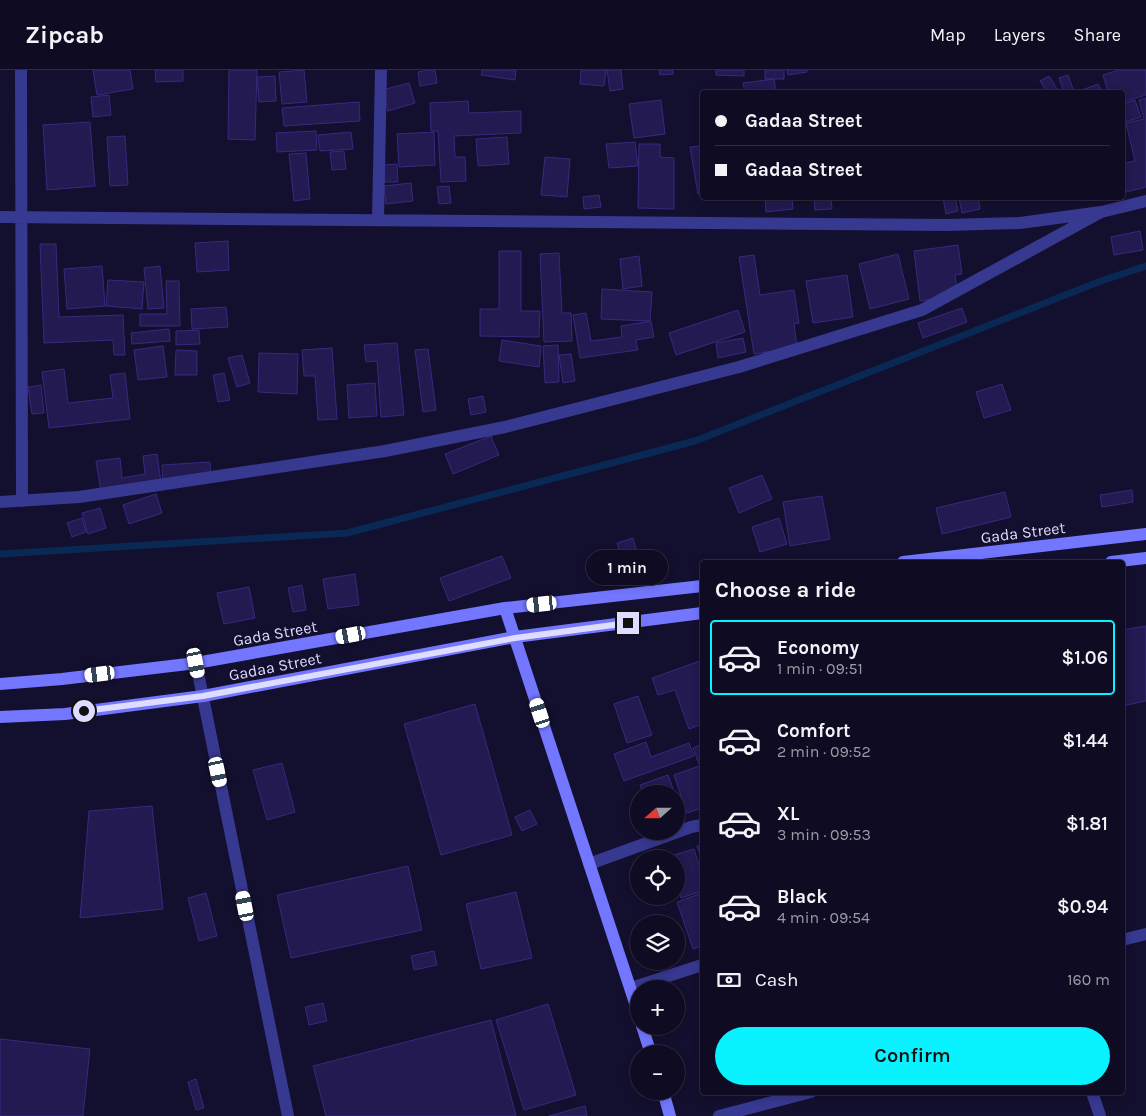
<!DOCTYPE html>
<html lang="en">
<head>
<meta charset="utf-8">
<style>
	:root { --surface:#0e0b22; --page:#17142a; --text:#f1f3f6; --muted:#9b9ba5; --line:#2e2b40; --accent:#08f3ff }
	body { margin:0; font-family:Karla,sans-serif; background:var(--page); color:var(--text); height:100vh; display:flex; flex-direction:column; font-size:19px; white-space:nowrap }
	* { box-sizing:border-box; margin:0 }
	p { font-size:16px; color:var(--muted) }
	.icon { flex:none; width:28px; height:28px; fill:none; stroke:currentColor; stroke-width:2; stroke-linecap:round; stroke-linejoin:round }
	.map { position:relative; flex:1; overflow:hidden }
	.details { position:absolute; left:700px; top:490px; width:425px; height:535px; display:flex; flex-direction:column; background:var(--surface); border-radius:5px; box-shadow:0 2px 8px #0003,0 0 0 1px var(--line) }
	.details>* { flex:none }
	.guide { position:absolute; left:700px; top:20px; width:425px; height:110px; border-radius:5px; box-shadow:0 2px 8px #0003,0 0 0 1px var(--line); display:grid; align-content:center; height:110px; padding:0 15px; background:var(--surface) }
	.needle { width:32px; rotate:249deg }
	.buttons { position:absolute; left:630px; top:715px; display:grid; gap:10px }
	.buttons a { display:grid; place-items:center; width:55px; height:55px; border-radius:50%; background:var(--surface); box-shadow:0 2px 8px #0003,0 0 0 1px var(--line); font-size:25px }
	.end { position:absolute; width:22px; height:22px; margin:-11px; border:6px solid #dedcff; background:#111; box-shadow:0 0 0 2px #111 }
	.from { border-radius:50% }
	.bubble { position:absolute; height:35px; border-radius:18px; background:var(--surface); box-shadow:0 2px 8px #0003,0 0 0 1px var(--line); font-size:16px; font-weight:600; line-height:35px; text-align:center }
	.car { position:absolute; width:15px; height:30px; margin:-15px -8px; border-radius:6px; box-shadow:0 0 4px 1px #0007; background:linear-gradient(#fff 24%,#345 0 40%,#fff 0 76%,#345 0 86%,#fff 0) }
	.guide b { display:flex; align-items:center; gap:18px; height:48px; font-size:19px }
	.guide b+b { border-top:1px solid var(--line) }
	.guide i { width:12px; height:12px; background:var(--text) }
	ul { padding:0; list-style:none }
	li { display:flex; align-items:center; gap:15px; height:75px; margin:0 10px 8px; padding:0 5px; border:2px solid transparent; border-radius:5px }
	li div { flex:1 }
	li b { display:block; font-size:19px }
	li em { font-style:normal; font-weight:600 }
	li.current { border-color:var(--accent) }
	li>.icon { width:45px; height:45px; stroke-width:1.5 }
	h2 { padding:0 15px; font-size:22px; line-height:60px }
	.pay { display:flex; align-items:center; gap:12px; height:55px; padding:0 15px; font-size:19px }
	.pay p { margin-inline-start:auto }
	.action { display:flex; gap:10px; margin-top:auto; padding:10px 15px }
	.action a { flex:1; height:58px; border-radius:30px; background:var(--accent); color:#111; font-size:20px; font-weight:600; line-height:58px; text-align:center }
	header { display:flex; align-items:center; gap:30px; box-sizing:border-box; height:70px; padding:0 25px; background:var(--surface); border-bottom:1px solid var(--line) }
	header strong { font-size:24px }
	nav { display:flex; gap:28px; margin-inline-start:auto; font-size:18px }
	.map>svg:first-child { display:block }
	.lines { fill:none; stroke-linecap:round; stroke-linejoin:round }
	.stream { stroke:#092853; stroke-width:7 }
	.building { fill:#221a50; stroke:#362a7e }
	.street { stroke:#373890; stroke-width:12 }
	.secondary { stroke:#7377ff; stroke-width:12 }
	.route { stroke:#dedcff; stroke-width:6 }
	.labels { text-anchor:middle; stroke-width:4; stroke-linejoin:round; paint-order:stroke }
	.street-label { font-size:16px; fill:#dedcff; stroke:#130f2e }
</style>
</head>
<body>
<header>
<strong>Zipcab</strong>
<nav><a>Map</a><a>Layers</a><a>Share</a></nav>
</header>
<div class="map">
<svg width="1146" height="1046" viewBox="0 0 1146 1046">
	<rect width="100%" height="100%" fill="#130f2e"/>
	<g class="lines">
		<path class="stream" d="M0 484 347 463 695 371 1101 211 1146 196"/>
	</g>
	<path class="building" d="M93 0H130L133 19 97 25Z
		M155 0H183V11L156 12Z
		M229 0H257L255 70 228 69Z
		M304 0 307 32 282 34 279 2Z
		M428 0H435L437 13 420 16 418 2Z
		M482 0H516L515 10 481 5Z
		M581 0H606L604 16 580 14Z
		M607 0H621L623 19 610 21Z
		M659 0H673V4L660 5Z
		M716 0H744V6L716 5Z
		M765 0H784V9H765Z
		M787 0H807V2L788 5Z
		M1119 0H1146V25L1122 32V22H1108L1103 5Z
		M1068 5 1074 22H1064L1059 8Z
		M275 6 276 31 259 32 257 7Z
		M1049 6 1059 22H1047L1040 11Z
		M774 9 776 22H745L743 13Z
		M409 13 415 33 388 41 382 20Z
		M1098 14 1102 22H1077Z
		M109 25 111 45 93 47 91 27Z
		M1146 28V117L1122 123V94L1135 91 1126 53 1144 49 1139 30Z
		M661 30 665 64 634 68 629 34Z
		M1135 30 1141 47 1122 53V34Z
		M468 31 469 43 521 41V63L454 66 455 87H465L466 111 441 112 438 61H431L430 33Z
		M359 32 360 51 284 56 282 38Z
		M90 52 95 116 47 120 43 55Z
		M316 61 317 80 277 82 276 63Z
		M351 62 353 79 320 81 318 65Z
		M434 62 435 95 399 97 397 64Z
		M125 66 128 115 110 116 107 67Z
		M507 67 509 94 478 96 476 69Z
		M635 72 638 96 609 98 606 74Z
		M639 74H660V87L674 88V139L638 138Z
		M702 76V123L698 124 690 77Z
		M344 81 346 99 332 100 330 82Z
		M306 83 310 129 294 131 289 84Z
		M545 87 570 89 567 127 541 125Z
		M397 94 398 112H385L384 95Z
		M411 113 413 131 386 134 384 116Z
		M449 116 451 133 439 134 437 117Z
		M599 125 601 137 584 139 583 127Z
		M731 128H762V129L731 130Z
		M765 128H792L793 139 766 142Z
		M814 128H831L832 139 815 140Z
		M943 128H955L958 141 946 144Z
		M959 128H978L980 139 962 143Z
		M1140 161 1143 180 1114 185 1111 167Z
		M228 171 229 200 197 202 195 173Z
		M40 174H56L59 247 123 245 125 285H114L113 270 44 273Z
		M958 175 962 204 955 205 958 226 920 231 914 181Z
		M499 181H521V241H540L539 267 480 266V239H499Z
		M559 183 562 243H571L572 271 544 272 540 184Z
		M898 184 909 229 870 239 859 194Z
		M754 185 760 225 794 220 799 253 794 254 797 277 754 284 739 187Z
		M639 186 642 216 623 219 620 189Z
		M102 196 105 236 67 239 64 199Z
		M160 196 164 238 148 239 144 198Z
		M847 205 853 247 813 253 806 211Z
		M108 210 144 212 142 239 106 236Z
		M166 211H179L180 256H140V244H167Z
		M602 219 652 222 650 251 601 249Z
		M226 237 228 257 192 259 191 239Z
		M962 238 967 252 923 268 918 253Z
		M738 240 745 262 676 285 669 263Z
		M586 243 591 271 622 267 621 256 651 251 654 267 636 270 638 280 580 288 573 245Z
		M169 259 170 271 132 274 131 263Z
		M199 260 200 274 176 275V261Z
		M743 268 746 282 718 288 716 273Z
		M502 270 541 276 539 297 499 291Z
		M397 273 404 345 381 347 377 291 366 292 364 275Z
		M558 275 559 312 545 313 543 276Z
		M163 276 167 307 138 310 134 280Z
		M332 278 337 349 318 350 315 306H304L302 280Z
		M428 279 436 340 423 342 415 280Z
		M176 280 197 281V305H175Z
		M259 283 298 284 297 324 258 322Z
		M571 284 575 311 563 313 559 285Z
		M242 285 250 313 237 317 228 288Z
		M64 299 68 333 113 328 110 305 125 303 130 349 49 358 42 302Z
		M224 303 230 330 218 332 213 305Z
		M375 313 377 346 349 348 347 315Z
		M1002 314 1011 340 984 348 976 322Z
		M41 315 44 343 32 344 28 317Z
		M483 326 486 342 471 345 468 329Z
		M491 366 499 385 453 404 445 384Z
		M157 384 162 420 102 428 96 391 120 388 122 408 145 404 143 386Z
		M210 392 211 412 163 414 162 395Z
		M762 405 772 429 739 443 729 418Z
		M1132 420 1133 432 1102 437 1100 425Z
		M1005 422 1011 447 942 464 936 438Z
		M156 424 162 443 129 454 123 435Z
		M822 426 830 469 790 476 783 432Z
		M100 438 106 458 88 464 82 443Z
		M82 448 86 462 72 467 67 453Z
		M779 448 787 474 760 482 752 457Z
		M633 468 639 489 624 494 617 473Z
		M502 486 511 508 449 531 440 508Z
		M355 504 359 535 328 539 323 509Z
		M302 515 306 540 293 542 288 518Z
		M249 517 255 548 224 554 217 523Z
		M1146 556V631L1122 636V560Z
		M700 591 702 599V654L689 659 675 620 658 625 652 608Z
		M638 626 652 665 627 673 614 634Z
		M475 634 512 765 441 785 404 654Z
		M646 672 651 687 689 673 694 686 624 711 614 684Z
		M702 674V692L699 694 693 678Z
		M282 693 295 742 267 750 253 700Z
		M699 696 702 706V738L687 743 674 705Z
		M668 705 675 724H643L640 715Z
		M676 728 685 750 676 754Z
		M152 736 163 839 80 848 89 741Z
		M530 740 537 754 522 761 515 747Z
		M702 774V791L697 776Z
		M694 779 702 805V821L681 828 676 813V789H668V787Z
		M408 796 422 860 291 888 277 825Z
		M516 822 532 888 481 899 466 834Z
		M206 823 217 866 199 871 188 828Z
		M702 823V876L693 879 677 832Z
		M434 881 437 895 414 900 411 886Z
		M323 933 327 951 309 955 305 937Z
		M548 934 576 1025 524 1040 496 950Z
		M491 950 516 1046H326L313 996Z
		M0 969 90 979 83 1046H0Z
		M196 1009 204 1038 196 1040 188 1012Z
		M585 1036 587 1046H549Z"/>
	<g class="lines">
		<path class="street" d="M21 0 22 431
			M0 147 947 155 1020 153 1101 142 1146 131
			M378 150 381 0
			M0 432 79 427 385 381 505 357 739 297 922 240 1101 142
			M196 593 288 1046
			M589 794 691 757 702 755
			M1122 870 1146 864
			M631 918 702 895
			M1092 1022 1100 1046
			M719 1046 811 1022"/>
		<path class="secondary" d="M903 492 1146 464
			M1111 492 1146 488
			M505 538 639 945
			M0 614 62 609 196 593 505 538 702 516
			M0 647 65 644 203 626 515 567 702 543
			M642 956 651 984
			M663 1021 670 1046"/>
	</g>
	<g class="lines">
		<path class="route" d="M84 641 203 626 515 568 628 553"/>
	</g>
	<g class="labels">
		<g class="street-label">
			<text transform="translate(1023 462) rotate(-7)" y="6">Gada Street</text>
			<text transform="translate(275 563) rotate(-10)" y="6">Gada Street</text>
			<text transform="translate(275 596) rotate(-11)" y="6">Gadaa Street</text>
		</g>
	</g>
</svg>
<div class="buttons">
<a><svg class="needle" viewBox="-14 -14 28 28"><path d="M0-13l5 13h-10z" fill="#e53935"/><path d="M0 13l5-13h-10z" fill="#9b9ba5"/></svg></a>
<a><svg class="icon" aria-label="locate" viewBox="0 0 24 24"><circle cx="12" cy="12" r="6"/><path d="M12 2v4M12 18v4M2 12h4M18 12h4"/></svg></a>
<a><svg class="icon" aria-label="layers" viewBox="0 0 24 24"><path d="M12 4l9 5-9 5-9-5zM3 14l9 5 9-5"/></svg></a>
<a>+</a>
<a>−</a>
</div>
<i class="end from" style="left:84px;top:641px"></i>
<i class="end" style="left:628px;top:553px"></i>
<div class="bubble" style="left:586px;top:480px;width:82px">1 min</div>
<i class="car" style="left:542px;top:534px;rotate:264deg"></i>
<i class="car" style="left:351px;top:565px;rotate:260deg"></i>
<i class="car" style="left:196px;top:593px;rotate:169deg"></i>
<i class="car" style="left:100px;top:604px;rotate:263deg"></i>
<i class="car" style="left:540px;top:643px;rotate:342deg"></i>
<i class="car" style="left:218px;top:702px;rotate:168deg"></i>
<i class="car" style="left:245px;top:836px;rotate:349deg"></i>
<div class="guide">
<b><i class="from"></i>Gadaa Street</b>
<b><i></i>Gadaa Street</b>
</div>
<section class="details">
<h2>Choose a ride</h2>
<ul>
<li class="current"><svg class="icon" aria-label="car" viewBox="0 0 24 24"><path d="M5 17H2v-5l4-1 3-4h7l3 4 3 1v5h-3M9 17h6M6 11h13"/><circle cx="7" cy="17" r="2"/><circle cx="17" cy="17" r="2"/></svg><div><b>Economy</b><p>1 min · 09:51</p></div><em>$1.06</em></li>
<li><svg class="icon" aria-label="car" viewBox="0 0 24 24"><path d="M5 17H2v-5l4-1 3-4h7l3 4 3 1v5h-3M9 17h6M6 11h13"/><circle cx="7" cy="17" r="2"/><circle cx="17" cy="17" r="2"/></svg><div><b>Comfort</b><p>2 min · 09:52</p></div><em>$1.44</em></li>
<li><svg class="icon" aria-label="car" viewBox="0 0 24 24"><path d="M5 17H2v-5l4-1 3-4h7l3 4 3 1v5h-3M9 17h6M6 11h13"/><circle cx="7" cy="17" r="2"/><circle cx="17" cy="17" r="2"/></svg><div><b>XL</b><p>3 min · 09:53</p></div><em>$1.81</em></li>
<li><svg class="icon" aria-label="car" viewBox="0 0 24 24"><path d="M5 17H2v-5l4-1 3-4h7l3 4 3 1v5h-3M9 17h6M6 11h13"/><circle cx="7" cy="17" r="2"/><circle cx="17" cy="17" r="2"/></svg><div><b>Black</b><p>4 min · 09:54</p></div><em>$0.94</em></li>
</ul>
<div class="pay"><svg class="icon" aria-label="cash" viewBox="0 0 24 24"><path d="M3 7h18v10H3z"/><circle cx="12" cy="12" r="2"/></svg>Cash<p>160 m</p></div>
<div class="action"><a>Confirm</a></div>
</section>
</div>
</body>
</html>
